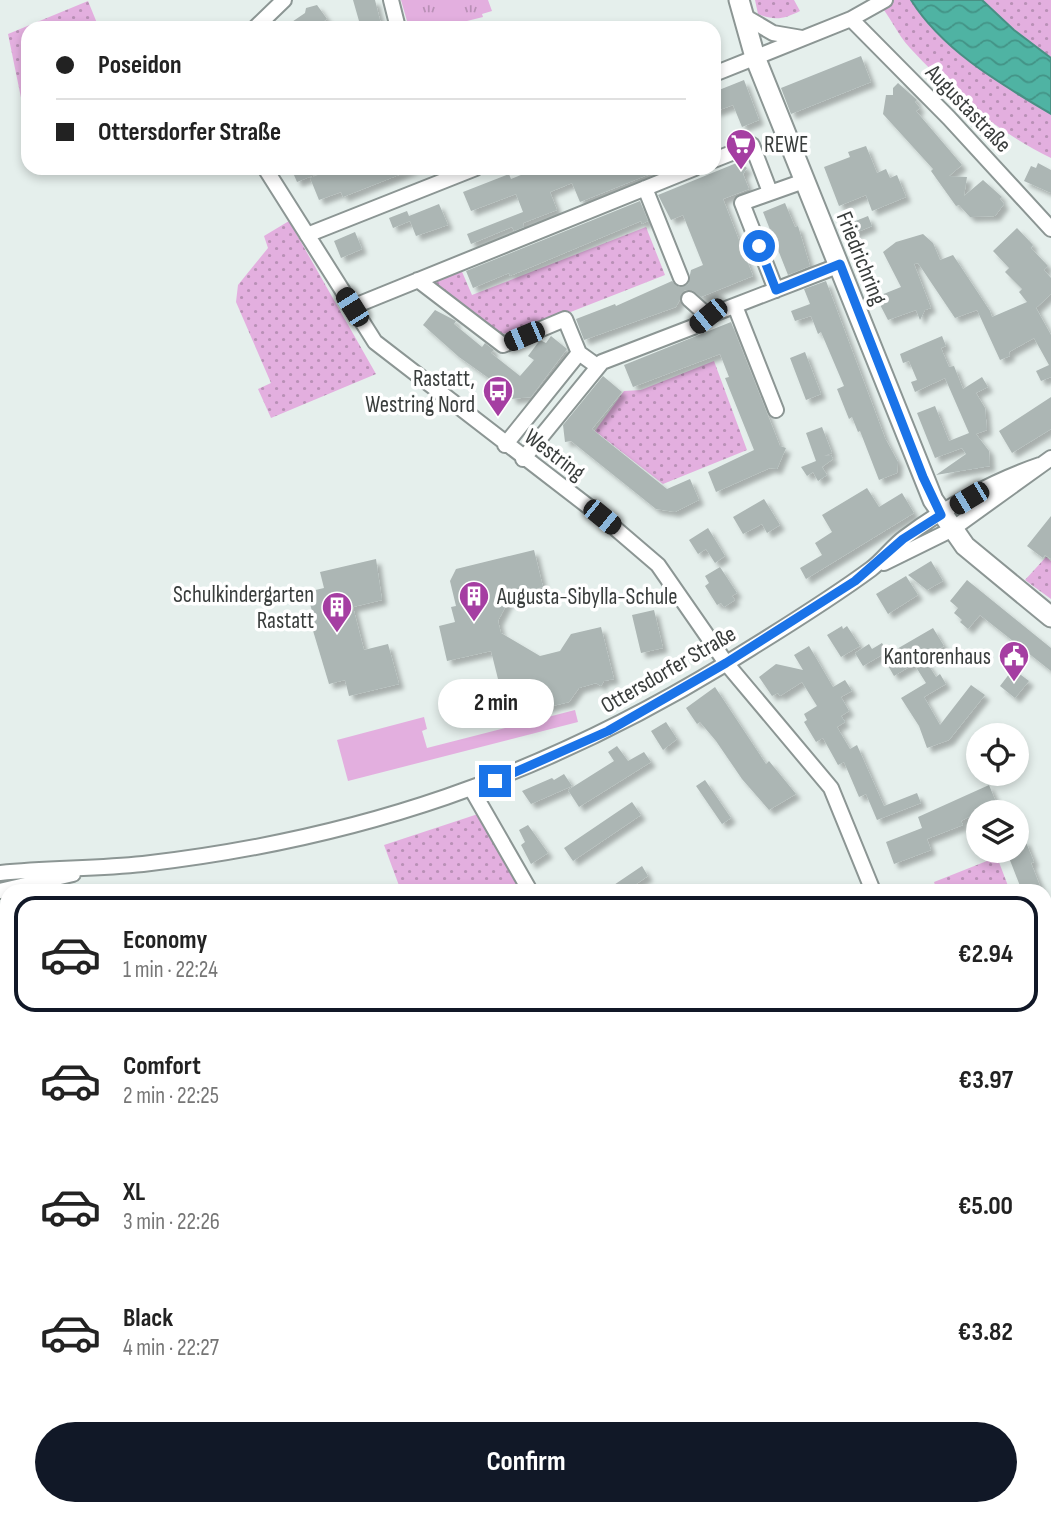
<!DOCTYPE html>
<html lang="en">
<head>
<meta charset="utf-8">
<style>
	:root { --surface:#fff; --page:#f6f6f6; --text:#222; --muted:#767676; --line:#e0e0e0; --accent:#111827 }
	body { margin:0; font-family:"Sofia Sans Condensed",sans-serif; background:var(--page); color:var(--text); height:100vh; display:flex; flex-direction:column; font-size:26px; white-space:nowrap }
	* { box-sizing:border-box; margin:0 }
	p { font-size:23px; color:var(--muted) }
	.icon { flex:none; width:38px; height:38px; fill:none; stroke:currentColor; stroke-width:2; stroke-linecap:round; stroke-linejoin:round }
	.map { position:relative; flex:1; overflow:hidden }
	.panel { position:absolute; left:0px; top:884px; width:1052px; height:632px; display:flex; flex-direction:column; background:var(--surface); border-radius:21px 21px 0 0; box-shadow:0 4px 10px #0003 }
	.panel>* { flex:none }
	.banner { position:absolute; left:21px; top:21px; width:700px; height:154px; border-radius:21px; box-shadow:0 4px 10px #0003; display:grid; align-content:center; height:154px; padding:0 35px; background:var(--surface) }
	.fabs { position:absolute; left:966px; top:723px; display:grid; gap:14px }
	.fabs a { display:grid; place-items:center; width:63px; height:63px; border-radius:50%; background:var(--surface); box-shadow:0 4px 10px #0003; font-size:35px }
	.end { position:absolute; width:32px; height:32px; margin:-16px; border:9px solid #1a73e8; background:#fff; box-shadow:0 0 0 4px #fff }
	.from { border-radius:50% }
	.bubble { position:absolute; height:49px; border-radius:24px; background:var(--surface); box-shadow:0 4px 10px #0003; font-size:23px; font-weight:700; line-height:49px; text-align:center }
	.car { position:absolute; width:21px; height:42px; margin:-21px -10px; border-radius:9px; box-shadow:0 0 5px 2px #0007; background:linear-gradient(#222 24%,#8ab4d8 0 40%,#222 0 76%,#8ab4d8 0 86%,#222 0) }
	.banner b { display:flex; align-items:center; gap:24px; height:66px; font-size:26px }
	.banner b+b { border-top:2px solid var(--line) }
	.banner i { width:18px; height:18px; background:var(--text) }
	ul { padding:12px 0 0; list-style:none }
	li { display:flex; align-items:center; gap:21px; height:116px; margin:0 14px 10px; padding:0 21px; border:4px solid transparent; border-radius:21px }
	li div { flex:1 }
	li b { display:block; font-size:26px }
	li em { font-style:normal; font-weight:700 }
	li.selected { border-color:var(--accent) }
	li>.icon { width:63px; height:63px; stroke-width:1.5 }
	.button { display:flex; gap:14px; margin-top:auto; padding:14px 35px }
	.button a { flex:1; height:80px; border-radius:42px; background:var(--accent); color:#fff; font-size:28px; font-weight:700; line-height:80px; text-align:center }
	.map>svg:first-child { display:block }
	.grass { fill:url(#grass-dots) }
	.park { fill:url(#park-tufts) }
	.pitch { fill:#e3afdf }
	.water { fill:url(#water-waves); stroke:#489084; stroke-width:2 }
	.building { fill:#acb6b4; filter:url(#shadow) }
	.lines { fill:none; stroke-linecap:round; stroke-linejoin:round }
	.minor-casing { stroke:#8c9694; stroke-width:18 }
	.major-casing { stroke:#8c9694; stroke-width:23 }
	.minor { stroke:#fff; stroke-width:14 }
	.major { stroke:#fff; stroke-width:19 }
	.route { stroke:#1a73e8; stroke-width:9 }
	.labels { text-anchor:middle; stroke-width:7; stroke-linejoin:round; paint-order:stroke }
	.street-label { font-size:23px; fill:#393d3c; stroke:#fff }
	.poi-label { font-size:23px; fill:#393d3c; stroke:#fff; text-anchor:end }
</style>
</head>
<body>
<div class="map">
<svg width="1051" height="1515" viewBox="0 0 1051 1515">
	<defs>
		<pattern id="grass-dots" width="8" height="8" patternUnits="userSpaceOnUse" patternTransform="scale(1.75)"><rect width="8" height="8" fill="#e3afdf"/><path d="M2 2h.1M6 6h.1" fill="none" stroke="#b990b6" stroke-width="1.8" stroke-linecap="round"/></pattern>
		<pattern id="park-tufts" width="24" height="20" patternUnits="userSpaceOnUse" patternTransform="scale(1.75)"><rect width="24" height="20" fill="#e3afdf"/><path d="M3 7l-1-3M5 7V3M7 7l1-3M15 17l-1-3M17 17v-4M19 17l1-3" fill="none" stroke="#b990b6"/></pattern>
		<pattern id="water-waves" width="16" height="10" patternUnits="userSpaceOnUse" patternTransform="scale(1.75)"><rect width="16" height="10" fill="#4fb3a3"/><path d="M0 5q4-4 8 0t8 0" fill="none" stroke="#439386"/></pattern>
		<filter id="shadow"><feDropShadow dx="5" dy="5" stdDeviation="2" flood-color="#0004"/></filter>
	</defs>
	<rect width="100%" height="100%" fill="#e5efec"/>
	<path class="grass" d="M755 0H794L800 11C784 19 775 21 758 14Z
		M875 0H911C943 51 1001 84 1051 114V158C997 132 951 92 910 48 896 33 890 14 875 0Z
		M982 0H1051V58L1014 30Z
		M88 1 99 28H28V132L8 34Z
		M289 221 376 374 271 418 258 389 271 383 236 302 238 285 268 248 264 236Z
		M646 227 665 275 517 333 496 334 436 289 431 279 460 267 472 295Z
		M714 361 747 450 663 484 595 431 624 391 641 390Z
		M1046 557 1051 561V599L1025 580Z
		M478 814 525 891H401L384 845Z
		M997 857 1010 891H937L934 882Z
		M1049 974 1051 977V1112L1045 1105V976Z
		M7 1303V1396L0 1383V1305Z
		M70 1509H294L282 1515H74Z"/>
	<path class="park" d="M401 0H488L492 11 482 14 483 17 439 28H409Z"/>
	<path class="pitch" d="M575 710 578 722 348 781 337 740 424 717 427 729 422 731 427 748Z"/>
	<path class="water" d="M911 0H982L1014 30 1051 58V114C1001 84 943 51 911 0Z"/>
	<path class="building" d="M353 0H375L382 28H361Z
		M317 5 327 19 314 28H283L305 13 306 8Z
		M861 56 871 82 791 114 781 88Z
		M744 80 759 120 742 127 733 105 714 112V92Z
		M898 83 917 100 915 102 920 108 916 111 962 165 949 176 967 177 964 196 983 180 1002 197 1000 199 1004 204 995 216 970 217 959 205 956 206 931 171 933 169 883 114 886 95H893V88Z
		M866 146 877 173 886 169 890 178 897 175 906 197 872 211 866 195 839 206 824 167 850 157 848 152Z
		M739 162 747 168 743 174 749 189 723 199 753 276 701 297 692 290H685L676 307 584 340 576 319 615 304 616 306 672 281 679 287 688 284 691 270 703 265 683 215 671 220 658 195Z
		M1038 163 1051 170V193L1024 181 1031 166 1036 168Z
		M291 168H332L297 182Z
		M336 168H414V169L343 197 341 192 319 200 310 178Z
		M538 168H665L580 202 572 183 550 192 557 210 523 223 524 227 514 231 512 227 471 244 467 234 523 212 516 194 471 211 463 192 509 174 511 179Z
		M640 201 648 221 642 224 641 221 510 276 509 273 473 288 466 271Z
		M785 203 795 227 798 226 810 266 788 275 763 212Z
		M439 204 448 225 416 236 410 221 393 228 389 218 407 211 409 216Z
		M868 216 872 226 848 236 843 226Z
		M1017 228 1033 245 1031 248 1048 266 1044 270 1051 278V294L1036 308 1051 335V377L1041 381 1036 371 1049 365 1034 338 1009 352 1010 356 1000 360 977 310 955 318 918 263 914 264 931 308 925 310 920 320 916 310 888 320 876 297 901 287 883 252 896 242 923 234 933 243 940 260 953 255 990 311 986 313 990 311 992 317 1027 302 1019 292 1022 289 1005 272 1009 268 993 251Z
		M355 232 362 249 341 258 334 241Z
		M826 281 885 438 898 462 897 473 879 480 860 431 858 432 852 417 849 419 837 389 844 386 821 332 818 334 811 316 795 321 791 311 810 304 804 289Z
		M435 310 456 321 454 324 482 347 485 343 494 350 491 353 520 376 534 360 528 356 540 340 546 343 551 336 567 349 531 397 511 399V394L459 357 423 325Z
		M731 322 780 446 786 448 777 469 770 468 716 492 708 472 754 450 725 378 729 377 720 354 633 387 624 365Z
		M942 336 946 346 941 348 949 367 954 366 963 389 982 377 988 387 976 393 985 408 987 430 976 434 989 451 990 466 936 475 966 454 962 448 935 458 917 413 935 406 949 441 969 433 945 378 915 392 911 382 917 380 909 361 903 363 900 354Z
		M805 352 821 394 806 400 790 358Z
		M603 376 622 392 592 429 667 489 690 479 699 500 675 512 656 509 571 441 565 442 563 425Z
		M1051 397V429L1012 453 999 431Z
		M822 427 832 453 824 456 831 455 833 459 822 467 827 475 818 481 813 472 807 476 801 467 816 461 806 433Z
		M867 488 879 507 902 493 914 513 806 579 800 568 822 555 815 543 832 532 822 515Z
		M764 499 780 525 767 533 762 524 743 534 733 517Z
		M1051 516V559L1045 555 1043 558 1027 546Z
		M708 528 725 556 715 563 706 549 698 554 689 540Z
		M534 550 543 587 512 594 498 621 501 633 540 656 560 651 571 634 601 627 614 679 604 681 601 686 596 683 579 688 569 702 519 714 513 692 502 695 491 651 447 661 439 626 455 622 451 607 456 606 450 581 456 569Z
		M376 559 382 600 353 607 364 650 388 644 399 684 349 696 345 680 329 684 311 624 315 623 307 592 324 588 320 572Z
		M931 561 943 581 927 590 908 575Z
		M720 567 737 593 732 596 735 600 724 607 721 603 717 605 705 586 709 583 705 576Z
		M906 576 918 595 888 614 876 594Z
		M967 580 1051 648V671L980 615 968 629 960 622 962 620 954 613 958 608 950 601Z
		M654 610 663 648 641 653 632 615Z
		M842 626 843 629 847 626 860 646 841 657 827 635Z
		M933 628 944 646 924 658 936 677 940 674 946 684 924 697 940 725 971 685 985 695 949 740 927 748 919 726 901 698 926 683 914 664 894 676 883 657Z
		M882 643 887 652 863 666 855 653 869 644 872 649Z
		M809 646 833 687 845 680 852 691 841 697 849 711 841 716 845 722 837 727 850 749 857 745 884 806 917 793 921 803 877 820 866 794 859 797 844 762 838 765 823 738 816 742 804 722 807 720 804 714 817 706 802 682 780 696 778 693 772 696 759 677 776 664 803 670 794 655Z
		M1013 669 1029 681 1015 698 1000 686Z
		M715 687 766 764 769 761 796 794 769 810 742 779 716 741 700 722 697 724 686 708Z
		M666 722 677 739 663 750 651 731Z
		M617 746 628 761 644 752 651 762 579 807 568 790 614 761 608 752Z
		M564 774 572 786 531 804 522 791 552 778 554 780Z
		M705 780 731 818 722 824 696 786Z
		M989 785 998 807 978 812 961 821 963 825 927 839 931 850 894 864 886 842 922 828 918 817Z
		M632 802 641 815 573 861 564 848Z
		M528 825 548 853 531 864 521 845 525 842 519 830Z
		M1025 840 1034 862 1031 863 1042 891H1022L1006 850H1017V843Z
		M642 866 648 876 626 891H605Z"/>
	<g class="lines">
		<g class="minor-casing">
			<path id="minor" d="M391 0 398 28
				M744 16 773 33 802 38
				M851 19 949 118 1051 229
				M255 28 284 0
				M714 74 851 19 885 0
				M714 160 752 145 770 192
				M265 168 375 342 602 517 658 565 726 663 831 788 873 891
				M645 188 681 278
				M307 235 476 168
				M418 280 503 345 565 319 579 353
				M776 290 742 203 804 181
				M689 299 708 316
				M735 306 776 410
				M352 307 695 168
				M505 445 579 353 597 366
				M523 459 602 362 693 327 708 316 840 265
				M884 563 951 530 1051 458
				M472 790 530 891
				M0 873C48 868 95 869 143 864 360 839 540 777 727 663 775 633 825 603 871 569 883 560 892 547 904 538 944 508 993 481 1040 465
				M0 891 73 874
				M1045 965 1051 962
				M0 980 7 991
				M1045 1193 1051 1199
				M379 1508 384 1515"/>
		</g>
		<g class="major-casing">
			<path id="major" d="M739 0 755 57 933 500 965 546 1051 617"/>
		</g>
		<use href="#minor" class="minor"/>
		<use href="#major" class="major"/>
	</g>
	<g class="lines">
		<path class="route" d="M495 781 608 731 726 663 855 581 903 539 941 515 923 477 840 264 776 290 759 246"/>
	</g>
	<defs>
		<g id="supermarket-pin" transform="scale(1.575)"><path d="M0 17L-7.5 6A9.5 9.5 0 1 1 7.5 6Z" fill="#a53ea2" stroke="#fff"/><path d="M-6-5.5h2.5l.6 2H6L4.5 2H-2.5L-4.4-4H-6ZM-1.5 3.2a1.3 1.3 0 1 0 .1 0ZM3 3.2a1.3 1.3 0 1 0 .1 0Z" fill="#fff"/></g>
		<g id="bus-pin" transform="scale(1.575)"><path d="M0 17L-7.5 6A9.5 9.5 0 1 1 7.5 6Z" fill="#a53ea2" stroke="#fff"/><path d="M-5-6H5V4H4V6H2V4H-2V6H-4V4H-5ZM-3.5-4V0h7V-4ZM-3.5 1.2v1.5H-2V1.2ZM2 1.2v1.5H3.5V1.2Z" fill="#fff"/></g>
		<g id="building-pin" transform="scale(1.575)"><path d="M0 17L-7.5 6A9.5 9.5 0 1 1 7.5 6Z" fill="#a53ea2" stroke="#fff"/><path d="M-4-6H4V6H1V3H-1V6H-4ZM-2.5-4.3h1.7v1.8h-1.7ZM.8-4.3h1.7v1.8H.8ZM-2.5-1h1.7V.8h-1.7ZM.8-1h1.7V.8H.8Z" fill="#fff"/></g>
		<g id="civic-pin" transform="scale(1.575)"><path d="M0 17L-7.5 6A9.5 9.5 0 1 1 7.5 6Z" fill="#a53ea2" stroke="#fff"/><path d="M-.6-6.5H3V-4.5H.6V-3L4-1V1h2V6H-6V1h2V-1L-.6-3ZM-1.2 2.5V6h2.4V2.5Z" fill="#fff"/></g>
	</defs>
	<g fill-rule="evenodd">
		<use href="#supermarket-pin" x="741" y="144"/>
		<use href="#bus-pin" x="498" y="391"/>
		<use href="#building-pin" x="474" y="596"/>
		<use href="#building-pin" x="337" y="607"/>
		<use href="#civic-pin" x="1014" y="656"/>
	</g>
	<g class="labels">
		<g class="street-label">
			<text transform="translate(969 108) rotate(46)" y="8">Augustastraße</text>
			<text transform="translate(862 258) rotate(68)" y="8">Friedrichring</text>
			<text transform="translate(555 454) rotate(37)" y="8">Westring</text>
			<text transform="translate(668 669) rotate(-30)" y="8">Ottersdorfer Straße</text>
		</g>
		<g class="poi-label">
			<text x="764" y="152" text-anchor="start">REWE</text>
			<text x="475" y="386">Rastatt,<tspan x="475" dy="26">Westring Nord</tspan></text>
			<text x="314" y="602">Schulkindergarten<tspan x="314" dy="26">Rastatt</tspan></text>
			<text x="497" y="604" text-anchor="start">Augusta-Sibylla-Schule</text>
			<text x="991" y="664">Kantorenhaus</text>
		</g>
	</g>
</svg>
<div class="fabs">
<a><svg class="icon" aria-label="locate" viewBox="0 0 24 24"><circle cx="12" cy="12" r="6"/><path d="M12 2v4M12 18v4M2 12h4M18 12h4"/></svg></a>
<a><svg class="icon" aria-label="layers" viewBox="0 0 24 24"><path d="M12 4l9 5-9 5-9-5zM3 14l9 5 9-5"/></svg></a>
</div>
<i class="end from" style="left:759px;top:246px"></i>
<i class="end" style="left:495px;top:781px"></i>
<div class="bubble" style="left:438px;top:679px;width:116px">2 min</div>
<i class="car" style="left:352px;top:307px;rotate:328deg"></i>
<i class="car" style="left:708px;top:316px;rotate:231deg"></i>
<i class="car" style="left:524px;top:336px;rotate:247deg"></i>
<i class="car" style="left:969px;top:498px;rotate:239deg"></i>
<i class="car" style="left:602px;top:517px;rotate:129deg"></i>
<div class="banner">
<b><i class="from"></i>Poseidon</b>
<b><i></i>Ottersdorfer Straße</b>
</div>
<section class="panel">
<ul>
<li class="selected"><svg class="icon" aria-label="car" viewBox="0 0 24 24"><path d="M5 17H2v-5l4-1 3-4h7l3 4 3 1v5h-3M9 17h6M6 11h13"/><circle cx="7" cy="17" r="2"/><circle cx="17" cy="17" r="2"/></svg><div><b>Economy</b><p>1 min · 22:24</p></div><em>€2.94</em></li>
<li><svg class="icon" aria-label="car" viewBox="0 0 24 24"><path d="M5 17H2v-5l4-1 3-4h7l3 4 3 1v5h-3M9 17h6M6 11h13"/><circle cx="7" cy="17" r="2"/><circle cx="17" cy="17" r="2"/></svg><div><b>Comfort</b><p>2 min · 22:25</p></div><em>€3.97</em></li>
<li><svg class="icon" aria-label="car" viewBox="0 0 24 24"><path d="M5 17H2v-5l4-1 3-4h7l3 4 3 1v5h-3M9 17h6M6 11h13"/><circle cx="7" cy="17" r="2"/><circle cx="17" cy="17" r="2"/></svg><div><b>XL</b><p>3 min · 22:26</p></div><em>€5.00</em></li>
<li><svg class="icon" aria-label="car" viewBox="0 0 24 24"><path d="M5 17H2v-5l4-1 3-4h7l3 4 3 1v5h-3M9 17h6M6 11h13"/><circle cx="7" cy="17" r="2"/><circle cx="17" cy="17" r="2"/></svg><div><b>Black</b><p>4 min · 22:27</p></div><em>€3.82</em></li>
</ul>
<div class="button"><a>Confirm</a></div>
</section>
</div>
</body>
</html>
